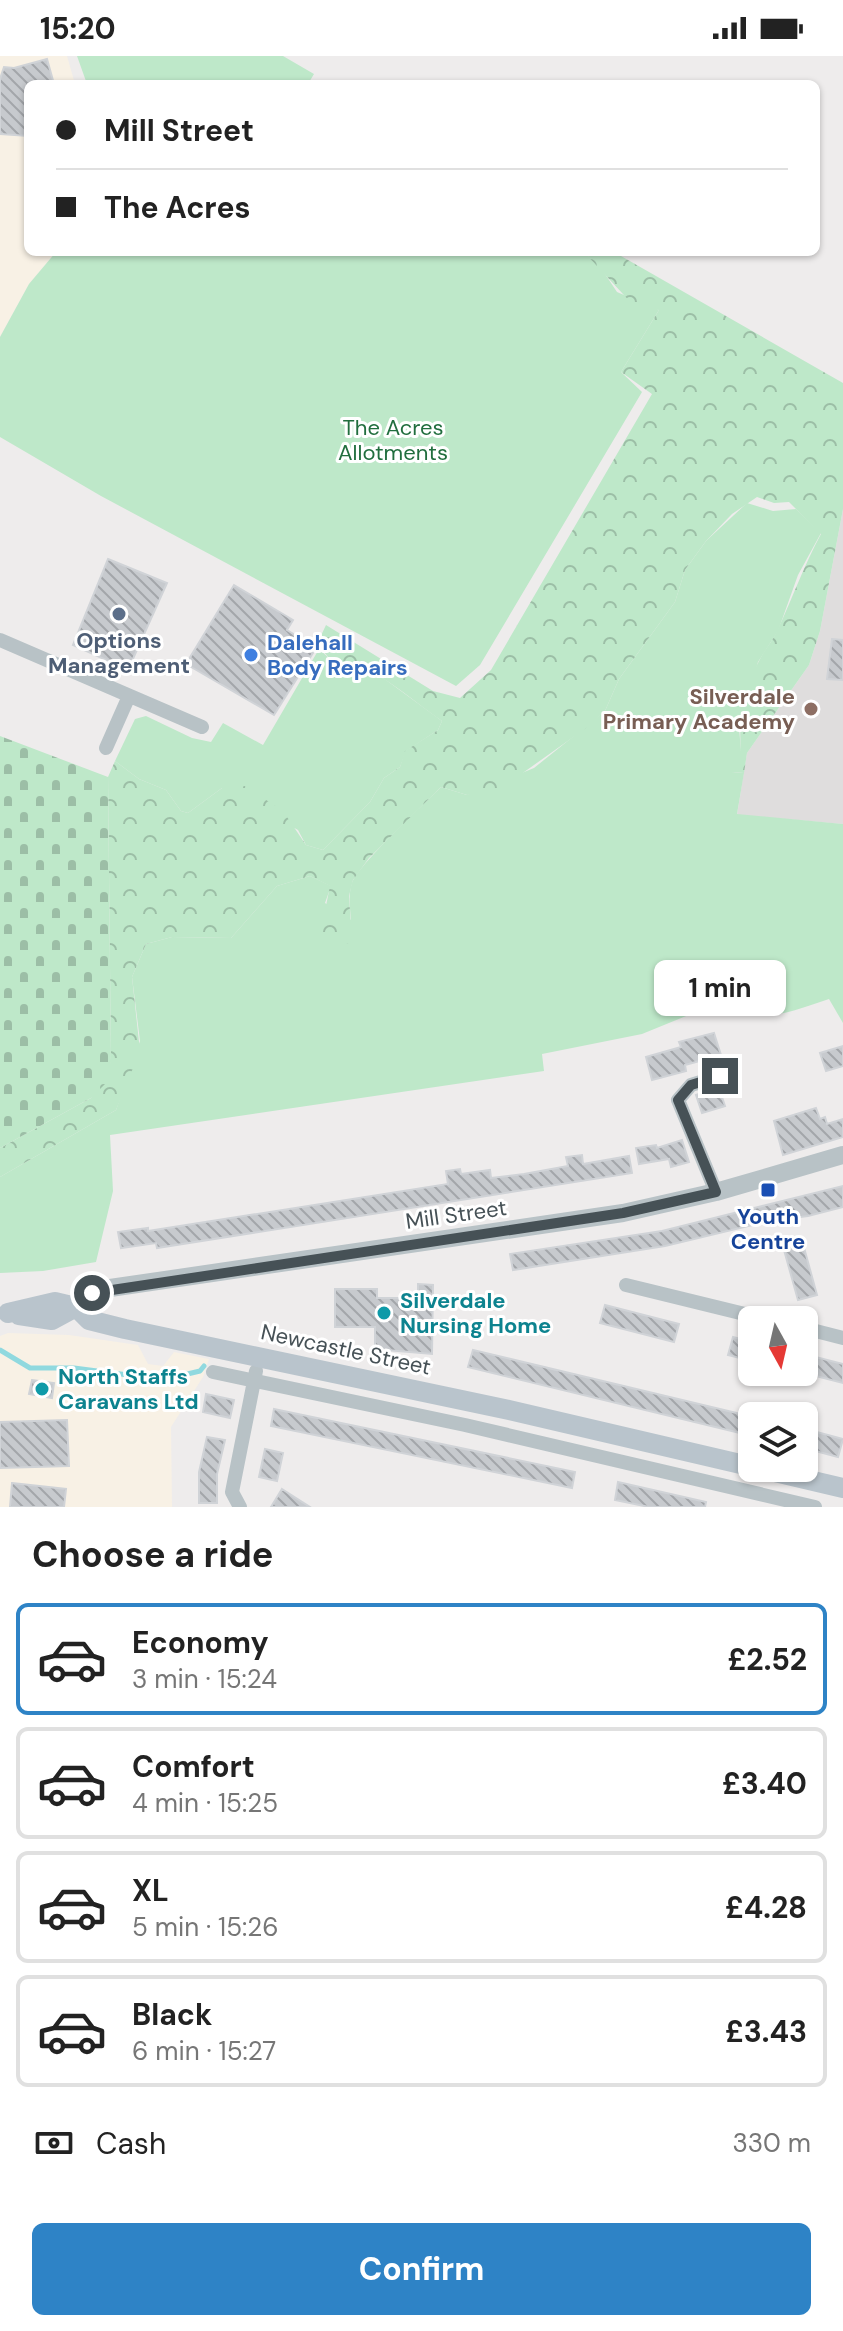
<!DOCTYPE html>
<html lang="en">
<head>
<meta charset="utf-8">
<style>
	:root { --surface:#fff; --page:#f2f2f2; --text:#222; --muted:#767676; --line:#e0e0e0; --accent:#2e83c6 }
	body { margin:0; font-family:"DM Sans",sans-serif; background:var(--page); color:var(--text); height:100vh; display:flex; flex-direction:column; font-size:30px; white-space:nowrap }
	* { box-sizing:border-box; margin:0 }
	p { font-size:26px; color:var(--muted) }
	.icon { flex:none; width:44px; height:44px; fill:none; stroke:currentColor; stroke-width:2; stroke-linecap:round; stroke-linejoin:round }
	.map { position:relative; height:1451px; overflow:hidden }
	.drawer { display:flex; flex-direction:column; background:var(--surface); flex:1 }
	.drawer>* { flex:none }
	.guide { position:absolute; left:24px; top:24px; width:796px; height:176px; border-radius:12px; box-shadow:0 2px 6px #0004; display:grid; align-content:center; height:176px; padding:0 32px; background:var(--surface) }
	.needle { width:52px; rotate:172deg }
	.fabs { position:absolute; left:738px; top:1250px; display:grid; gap:16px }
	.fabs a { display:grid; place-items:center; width:80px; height:80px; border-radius:12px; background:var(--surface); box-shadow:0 2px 6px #0004; font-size:40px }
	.end { position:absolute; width:36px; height:36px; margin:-18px; border:10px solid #465156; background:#fff; box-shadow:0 0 0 4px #fff }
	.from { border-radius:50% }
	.bubble { position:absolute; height:56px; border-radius:12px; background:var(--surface); box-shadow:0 2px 6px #0004; font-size:26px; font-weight:700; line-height:56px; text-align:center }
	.guide b { display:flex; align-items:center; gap:28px; height:76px; font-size:30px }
	.guide b+b { border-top:2px solid var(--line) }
	.guide i { width:20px; height:20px; background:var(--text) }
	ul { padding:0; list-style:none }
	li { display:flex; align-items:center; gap:24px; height:112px; margin:0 16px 12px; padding:0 16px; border:4px solid var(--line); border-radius:12px }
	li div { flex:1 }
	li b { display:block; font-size:30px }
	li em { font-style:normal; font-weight:700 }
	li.current { border-color:var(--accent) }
	li>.icon { width:72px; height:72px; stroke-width:1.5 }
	h2 { padding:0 32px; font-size:36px; line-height:96px }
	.pay { display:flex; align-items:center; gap:20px; height:88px; padding:0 32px; font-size:30px }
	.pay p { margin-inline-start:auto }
	.cta { display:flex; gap:16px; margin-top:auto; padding:16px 32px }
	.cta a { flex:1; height:92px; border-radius:12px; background:var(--accent); color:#fff; font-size:32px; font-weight:700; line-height:92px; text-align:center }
	.status { display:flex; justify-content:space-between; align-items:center; height:56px; padding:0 40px; background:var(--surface); direction:ltr }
	.status svg { height:22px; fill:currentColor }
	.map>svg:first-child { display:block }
	.commercial { fill:#f8f1e5 }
	.education { fill:#dfdddd }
	.green { fill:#bee8c9 }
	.forest { fill:url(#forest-crowns) }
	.cemetery { fill:url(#cemetery-stones) }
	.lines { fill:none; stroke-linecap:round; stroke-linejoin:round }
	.stream { stroke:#90d9df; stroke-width:5 }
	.building { fill:url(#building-back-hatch); stroke:#d0d3d7; stroke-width:2 }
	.minor { stroke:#b8c2c6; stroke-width:14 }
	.tertiary { stroke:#b8c2c6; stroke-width:18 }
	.secondary { stroke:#b9c4cc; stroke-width:20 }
	.route { stroke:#465156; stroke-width:10 }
	.service-dot { fill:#5c6f8a; stroke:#fff; stroke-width:3 }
	.shop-dot { fill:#3f7fe0; stroke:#fff; stroke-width:3 }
	.education-dot { fill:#8d6e63; stroke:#fff; stroke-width:3 }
	.transit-dot { fill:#1a4fb4; stroke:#fff; stroke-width:3 }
	.culture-dot { fill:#0f9aa8; stroke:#fff; stroke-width:3 }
	.labels { text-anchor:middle; stroke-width:6; stroke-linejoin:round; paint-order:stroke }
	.park-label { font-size:22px; fill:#216e3e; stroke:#fff }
	.service-label { font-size:22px; font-weight:bold; fill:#4e5e75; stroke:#fff }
	.shop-label { font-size:22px; font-weight:bold; fill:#366cbe; stroke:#fff; text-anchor:start }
	.education-label { font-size:22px; font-weight:bold; fill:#785e54; stroke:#fff; text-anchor:end }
	.street-label { font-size:22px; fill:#465156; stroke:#fff }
	.transit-label { font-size:22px; font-weight:bold; fill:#164399; stroke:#fff }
	.culture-label { font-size:22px; font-weight:bold; fill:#0d838f; stroke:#fff; text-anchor:start }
</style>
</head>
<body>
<div class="status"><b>15:20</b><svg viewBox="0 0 49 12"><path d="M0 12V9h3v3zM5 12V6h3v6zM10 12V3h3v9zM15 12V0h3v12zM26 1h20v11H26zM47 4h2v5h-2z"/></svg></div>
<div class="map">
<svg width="843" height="1451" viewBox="0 0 843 1451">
	<defs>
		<pattern id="forest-crowns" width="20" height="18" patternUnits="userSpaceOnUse" patternTransform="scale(2)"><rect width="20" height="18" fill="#bee8c9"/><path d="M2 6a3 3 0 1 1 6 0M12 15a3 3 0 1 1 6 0" fill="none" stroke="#9cbea6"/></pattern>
		<pattern id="cemetery-stones" width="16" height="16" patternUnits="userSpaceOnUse" patternTransform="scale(2)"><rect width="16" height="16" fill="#bee8c9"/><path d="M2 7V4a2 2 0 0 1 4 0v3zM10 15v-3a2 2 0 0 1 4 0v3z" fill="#9cbea6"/></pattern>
		<pattern id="building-back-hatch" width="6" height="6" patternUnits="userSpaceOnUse" patternTransform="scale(2)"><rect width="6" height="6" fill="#c7cace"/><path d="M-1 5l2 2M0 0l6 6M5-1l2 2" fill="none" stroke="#a3a6aa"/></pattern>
	</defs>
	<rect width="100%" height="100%" fill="#eeecec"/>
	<path class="commercial" d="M0 0H67L75 28H28V196H56L29 228 0 281Z
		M8 1277 69 1279 138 1289 148 1308 163 1310 174 1296 209 1303 203 1321 171 1371 172 1451H0V1280Z"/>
	<path class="education" d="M843 453V768L737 759 747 697 809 609 820 575Z"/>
	<path class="green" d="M77 0H283L314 18 308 28H87Z
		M56 196H584L601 212 617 236 659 254 621 316 642 336 480 609 456 630 101 440 0 381V281L29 228Z
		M747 447 773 455 796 453 821 477 798 519 778 575 758 606 739 672 741 694 732 716 744 717 737 758 843 768V967L829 943C784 958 763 969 718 947L642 978 542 998 544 1015 110 1079 113 1135 96 1206 43 1215 0 1217V1121L116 1054 140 985 132 921 146 888 172 881 231 882 277 830 310 820 331 830 325 847 351 864C350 851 348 839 352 827 358 809 424 748 441 731L467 739 534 712 605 655 619 623 675 546 685 514 706 485Z
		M319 593 330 603 348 604 386 624 442 665 438 674 406 695 400 711 384 722 370 746 323 794 306 789 298 774 222 732 188 757 181 755 166 734 139 723 115 705 135 663 146 660 192 682 211 686 223 667 263 689Z"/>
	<path class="forest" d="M584 196H614L843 327V453L820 575 809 609 747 697 744 717 732 716 727 704 741 694C738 663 744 632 759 605 764 594 773 585 778 573 793 541 804 509 821 478L789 446 774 447 757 441 732 458 706 485 685 514 675 546 619 623 605 655 586 672 496 736 467 739 441 731 369 802 353 824 349 840 352 886 338 890 319 884 330 830 310 820 277 830 231 882 172 881 146 888 132 921 140 995 116 1054 0 1121V1092L91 1042 111 1006 108 721 115 705 139 723 166 734 181 755 188 757 222 732 245 730 283 755 306 789 323 794 370 746 384 722 400 711 405 695 438 674 442 665C408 642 373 606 330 603L317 588 326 569 433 635 460 642 491 614 652 338 621 316 659 254 635 251Z"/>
	<path class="cemetery" d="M0 680 108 721 111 1006 109 1024 91 1042 0 1092Z"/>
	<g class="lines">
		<path class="stream" d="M0 1294 30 1312H74L136 1320
			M179 1320 200 1315 204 1310"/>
	</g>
	<path class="building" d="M47 3 54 28H28V80L0 78V23L4 11 14 12Z
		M108 503 167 527 128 614 73 589Z
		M234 529 293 564 287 574 316 592 274 659 186 608Z
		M832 583 843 584V624L827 623Z
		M714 977 721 999 685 1009 686 1015 652 1024 646 1001 681 991 679 986Z
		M843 990V1010L826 1015 820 997Z
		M719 1032 725 1050 702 1057 696 1039Z
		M816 1052 820 1063 825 1061 827 1068 843 1063V1081L783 1099 774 1065Z
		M682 1084 689 1106 671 1111 669 1103 639 1108 636 1092 656 1089 657 1092Z
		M582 1099 583 1108 629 1100 632 1117 157 1192 156 1187 121 1192 118 1176 148 1172V1175L448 1128 446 1115 460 1113 461 1118 490 1114 491 1122 524 1118 568 1110 566 1101Z
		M843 1130V1151L808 1160 769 1165 665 1190 513 1214 510 1198 662 1175Z
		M803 1188 817 1239 798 1244 784 1194Z
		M418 1228 433 1229 432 1298 375 1293V1271H335V1233H377V1242H418Z
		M605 1249 679 1268 674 1286 600 1267Z
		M733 1281 752 1286V1305L728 1299Z
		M473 1294 745 1359 740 1377 468 1311Z
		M804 1298 843 1308V1327L804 1317Z
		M32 1324 54 1327 52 1342 29 1338Z
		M206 1338 234 1344 230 1362 203 1356Z
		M274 1353 575 1416 572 1432 271 1370Z
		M67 1364 69 1410 0 1412V1366Z
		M813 1375 843 1383 838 1401 808 1393Z
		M207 1381 225 1384 217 1418V1447H199V1416Z
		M265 1393 283 1397 277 1425 259 1421Z
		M618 1426 706 1446 705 1451H649L615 1444Z
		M12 1427 66 1433 64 1451H10Z
		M282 1433 310 1451H271Z"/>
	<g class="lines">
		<path class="minor" d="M0 584 202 671
			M106 692 129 640
			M716 1136 678 1044 691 1029 720 1020
			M626 1229 769 1264
			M804 1272 843 1282
			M213 1316 465 1369 815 1451
			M240 1451 232 1436 256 1315"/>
		<path class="tertiary" d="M76 1251 92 1237 110 1232 623 1157 716 1136 843 1099"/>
		<path class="secondary" d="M8 1257 55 1246 76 1251 89 1264 125 1273 509 1354 843 1432
			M19 1259 52 1264 76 1251"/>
	</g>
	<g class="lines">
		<path class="route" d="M92 1237 623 1157 716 1136 678 1044 691 1029 720 1020"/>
	</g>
	<circle class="service-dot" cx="119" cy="558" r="8"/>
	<circle class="shop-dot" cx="251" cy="599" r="8"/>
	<circle class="education-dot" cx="811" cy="653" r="8"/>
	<rect class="transit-dot" x="760" y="1126" width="16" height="16" rx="4"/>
	<g class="culture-dot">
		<circle cx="384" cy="1257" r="8"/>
		<circle cx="42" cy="1333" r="8"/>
	</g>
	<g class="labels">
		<g class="park-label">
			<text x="393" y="379">The Acres<tspan x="393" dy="25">Allotments</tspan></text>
		</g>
		<g class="service-label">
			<text x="119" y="592">Options<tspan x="119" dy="25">Management</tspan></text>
		</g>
		<g class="shop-label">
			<text x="267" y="594">Dalehall<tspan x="267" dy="25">Body Repairs</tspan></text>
		</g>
		<g class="education-label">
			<text x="795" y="648">Silverdale<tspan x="795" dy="25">Primary Academy</tspan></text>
		</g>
		<g class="street-label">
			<text transform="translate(456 1158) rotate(-8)" y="8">Mill Street</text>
			<text transform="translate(346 1293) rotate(12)" y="8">Newcastle Street</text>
		</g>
		<g class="transit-label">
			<text x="768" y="1168">Youth<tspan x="768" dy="25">Centre</tspan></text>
		</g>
		<g class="culture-label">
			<text x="400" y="1252">Silverdale<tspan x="400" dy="25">Nursing Home</tspan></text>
			<text x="58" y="1328">North Staffs<tspan x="58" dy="25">Caravans Ltd</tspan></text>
		</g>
	</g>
</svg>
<div class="fabs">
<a><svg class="needle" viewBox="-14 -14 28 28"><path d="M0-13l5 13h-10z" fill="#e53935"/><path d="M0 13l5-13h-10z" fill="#767676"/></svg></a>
<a><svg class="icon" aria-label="layers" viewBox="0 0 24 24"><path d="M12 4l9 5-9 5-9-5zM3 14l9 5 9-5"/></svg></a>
</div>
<i class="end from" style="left:92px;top:1237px"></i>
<i class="end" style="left:720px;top:1020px"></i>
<div class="bubble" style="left:654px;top:904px;width:132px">1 min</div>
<div class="guide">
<b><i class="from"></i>Mill Street</b>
<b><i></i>The Acres</b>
</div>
</div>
<section class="drawer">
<h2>Choose a ride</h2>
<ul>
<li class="current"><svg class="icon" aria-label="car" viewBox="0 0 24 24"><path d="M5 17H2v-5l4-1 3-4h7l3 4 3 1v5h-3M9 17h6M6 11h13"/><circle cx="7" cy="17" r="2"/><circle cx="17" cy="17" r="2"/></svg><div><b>Economy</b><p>3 min · 15:24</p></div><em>£2.52</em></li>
<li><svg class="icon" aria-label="car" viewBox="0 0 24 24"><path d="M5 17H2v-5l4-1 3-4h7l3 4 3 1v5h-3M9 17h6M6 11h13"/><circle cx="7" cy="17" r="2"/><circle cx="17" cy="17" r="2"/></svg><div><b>Comfort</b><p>4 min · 15:25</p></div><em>£3.40</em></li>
<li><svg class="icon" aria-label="car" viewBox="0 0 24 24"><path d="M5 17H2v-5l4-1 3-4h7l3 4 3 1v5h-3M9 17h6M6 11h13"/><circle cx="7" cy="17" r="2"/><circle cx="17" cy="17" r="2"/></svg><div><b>XL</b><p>5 min · 15:26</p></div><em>£4.28</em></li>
<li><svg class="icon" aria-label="car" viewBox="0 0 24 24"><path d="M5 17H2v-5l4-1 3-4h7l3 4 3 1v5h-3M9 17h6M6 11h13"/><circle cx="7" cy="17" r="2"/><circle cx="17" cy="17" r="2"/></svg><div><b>Black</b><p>6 min · 15:27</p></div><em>£3.43</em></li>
</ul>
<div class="pay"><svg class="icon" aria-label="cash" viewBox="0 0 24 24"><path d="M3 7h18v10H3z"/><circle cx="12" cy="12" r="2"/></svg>Cash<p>330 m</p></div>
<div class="cta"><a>Confirm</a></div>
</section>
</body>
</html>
